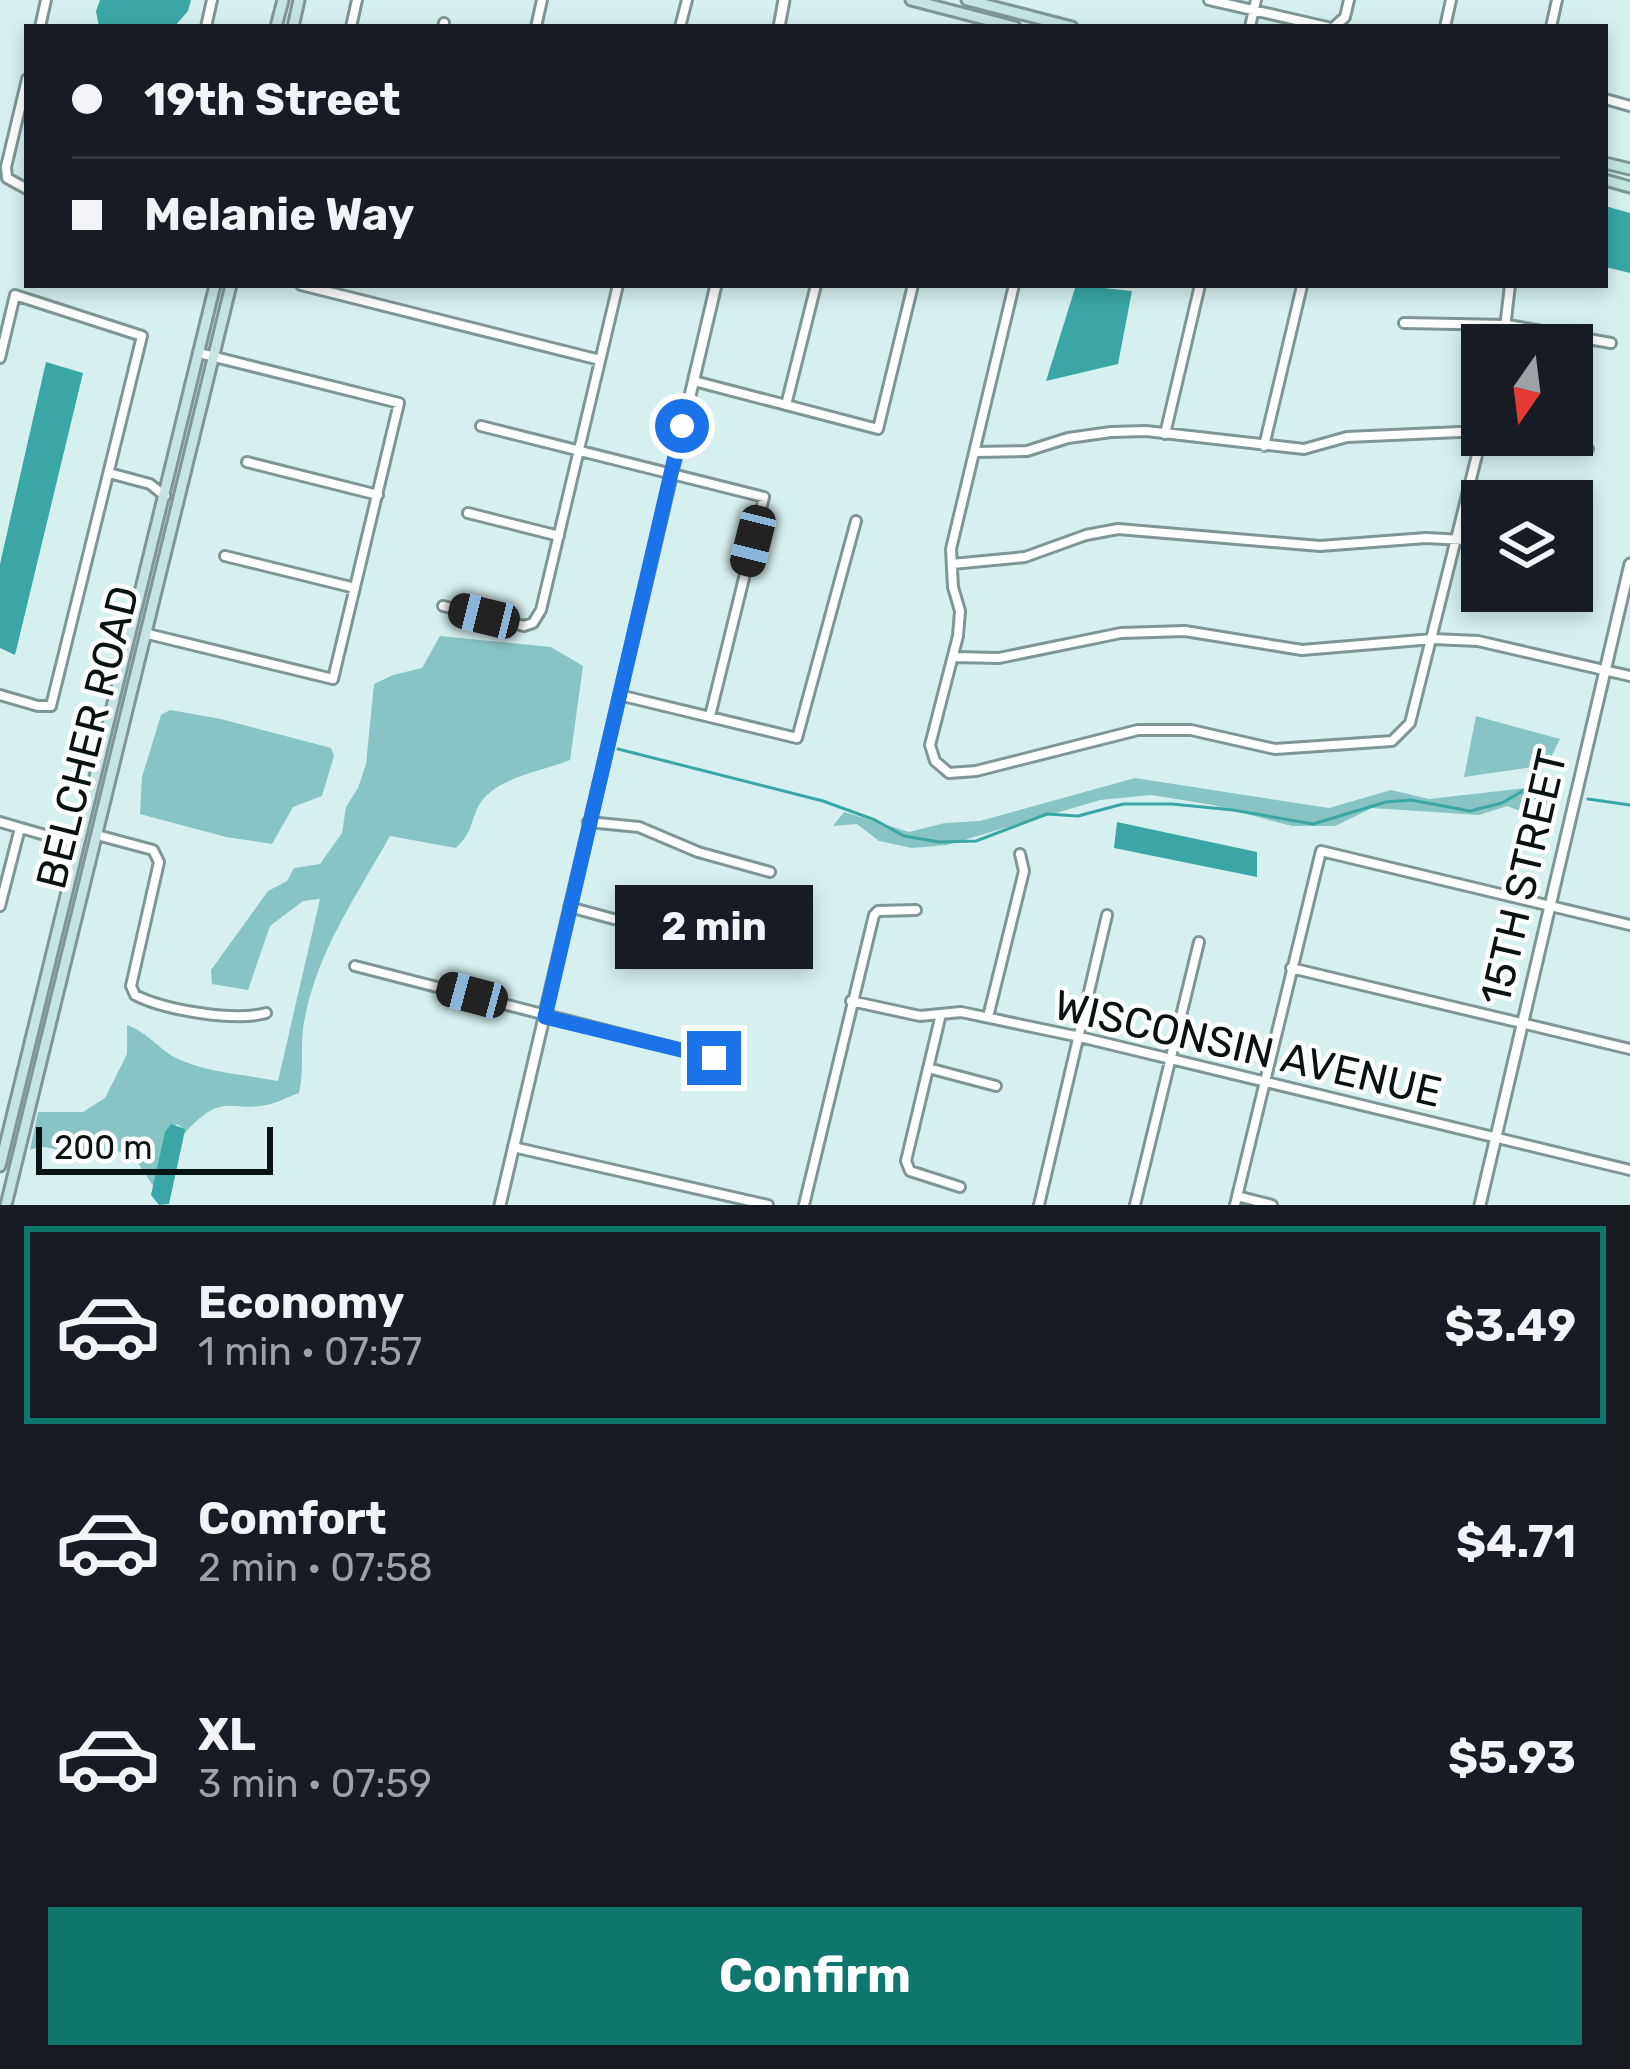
<!DOCTYPE html>
<html lang="en">
<head>
<meta charset="utf-8">
<style>
	:root { --surface:#171b24; --page:#242831; --text:#f1f3f6; --muted:#9ea1a6; --line:#363941; --accent:#0f766e }
	body { margin:0; font-family:Rubik,sans-serif; background:var(--page); color:var(--text); height:100vh; display:flex; flex-direction:column; font-size:45px; white-space:nowrap }
	* { box-sizing:border-box; margin:0 }
	p { font-size:39px; color:var(--muted) }
	.icon { flex:none; width:66px; height:66px; fill:none; stroke:currentColor; stroke-width:2; stroke-linecap:round; stroke-linejoin:round }
	.map { position:relative; height:1205px; overflow:hidden }
	.side { display:flex; flex-direction:column; background:var(--surface); flex:1 }
	.side>* { flex:none }
	.top-card { position:absolute; left:24px; top:24px; width:1584px; height:264px; border-radius:0px; box-shadow:0 6px 18px #0003; display:grid; align-content:center; height:264px; padding:0 48px; background:var(--surface) }
	.needle { width:78px; rotate:194deg }
	.tools { position:absolute; left:1461px; top:324px; display:grid; gap:24px }
	.tools a { display:grid; place-items:center; width:132px; height:132px; border-radius:0px; background:var(--surface); box-shadow:0 6px 18px #0003; font-size:60px }
	.scale { position:absolute; left:36px; bottom:30px; width:237px; box-sizing:border-box; padding-left:12px; border:6px solid #0a1313; border-top:0; font-size:33px; line-height:42px; white-space:nowrap; color:#0a1313; -webkit-text-stroke:9px #fff; paint-order:stroke }
	.end { position:absolute; width:54px; height:54px; margin:-27px; border:15px solid #1a73e8; background:#fff; box-shadow:0 0 0 6px #fff }
	.from { border-radius:50% }
	.bubble { position:absolute; height:84px; border-radius:0px; background:var(--surface); box-shadow:0 6px 18px #0003; font-size:39px; font-weight:700; line-height:84px; text-align:center }
	.car { position:absolute; width:36px; height:72px; margin:-36px -18px; border-radius:15px; box-shadow:0 0 9px 3px #0007; background:linear-gradient(#222 24%,#8ab4d8 0 40%,#222 0 76%,#8ab4d8 0 86%,#222 0) }
	.top-card b { display:flex; align-items:center; gap:42px; height:114px; font-size:45px }
	.top-card b+b { border-top:3px solid var(--line) }
	.top-card i { width:30px; height:30px; background:var(--text) }
	ul { padding:21px 0 0; list-style:none }
	li { display:flex; align-items:center; gap:36px; height:198px; margin:0 24px 18px; padding:0 24px; border:6px solid transparent; border-radius:0px }
	li div { flex:1 }
	li b { display:block; font-size:45px }
	li em { font-style:normal; font-weight:700 }
	li.active { border-color:var(--accent) }
	li>.icon { width:108px; height:108px; stroke-width:1.5 }
	.action { display:flex; gap:24px; margin-top:auto; padding:24px 48px }
	.action a { flex:1; height:138px; border-radius:0px; background:var(--accent); color:#fff; font-size:48px; font-weight:700; line-height:138px; text-align:center }
	.map>svg:first-child { display:block }
	.green { fill:#88c4c3 }
	.water { fill:#3aa7a6 }
	.lines { fill:none; stroke-linecap:round; stroke-linejoin:round }
	.stream { stroke:#3aa7a6; stroke-width:3 }
	.minor-casing { stroke:#7e9695; stroke-width:14 }
	.tertiary-casing { stroke:#7e9695; stroke-width:15 }
	.secondary-casing { stroke:#7e9695; stroke-width:15 }
	.minor { stroke:#fff; stroke-width:8 }
	.tertiary { stroke:#fff; stroke-width:9 }
	.secondary { stroke:#c5e5e5; stroke-width:9 }
	.route { stroke:#1a73e8; stroke-width:15 }
	.labels { text-anchor:middle; stroke-width:9; stroke-linejoin:round; paint-order:stroke }
	.street-label { font-size:42px; fill:#0a1313; stroke:#fff }
</style>
</head>
<body>
<div class="map">
<svg width="1630" height="1205" viewBox="0 0 1630 1205">
	<rect width="100%" height="100%" fill="#d6f0ef"/>
	<path class="green" d="M440 636 551 647 583 666 570 760C543 771 492 778 478 807 469 826 473 831 456 848L390 836C357 895 318 950 305 1017 299 1043 305 1067 299 1093 290 1096 281 1101 271 1104 228 1114 225 1089 184 1134V1129L177 1124 163 1141 154 1187 130 1151C113 1151 95 1156 79 1156 59 1156 52 1141 30 1150L38 1112H83L105 1098 127 1054V1025C150 1033 161 1053 183 1061 212 1073 248 1075 278 1081L320 899 303 901 270 926 248 990 212 984 211 970 268 891 287 881 294 868 320 864 342 833 346 807 358 788 366 764 374 684 393 675 422 668Z
		M170 710 221 719 331 748 334 756 322 796 293 807 272 844 226 837 140 814 142 777 161 715Z
		M1476 716 1560 739 1550 759 1540 766 1464 777Z
		M1135 778 1329 808 1391 790 1429 799 1552 785 1555 804 1552 823 1507 806 1479 815 1372 808 1335 826H1292L1213 805 1151 795 1100 800 947 845 912 848 879 841 857 824 833 826 844 812 909 832 945 823 980 821Z"/>
	<path class="water" d="M100 0H191L188 11 174 27H99L96 11Z
		M1605 206 1630 213V273L1605 267Z
		M1076 285 1132 291 1118 364 1046 381Z
		M46 362 83 373 15 655 0 648V564Z
		M1117 822 1257 852V877L1114 848Z
		M171 1124 185 1129 184 1135 169 1204 159 1205 151 1195 165 1132Z"/>
	<g class="lines">
		<path class="stream" d="M618 749 823 801 875 820 904 836 939 842 976 841 1047 814 1078 816 1123 804H1172L1233 810 1313 824 1386 802 1411 800 1470 811 1502 803 1526 789 1554 792
			M1588 799 1630 805"/>
		<g class="minor-casing">
			<path id="minor" d="M1209 0 1327 27
				M40 27 46 0
				M206 27 212 0
				M351 27 357 0
				M443 27 444 23
				M536 27 542 0
				M680 27 687 0
				M1250 27 1256 0
				M1334 27 1345 17 1349 0
				M1445 27 1451 0
				M1551 27 1557 0
				M27 79 6 167 7 178 27 189
				M1605 99 1630 106
				M301 285 600 360
				M1014 285 951 549 953 587 960 611 958 636 930 745 935 761 949 773 976 771 1138 730H1191L1275 749 1392 741 1410 723 1482 435
				M1404 323 1508 325 1611 343
				M1503 345 1510 285
				M0 358 15 295 142 336 51 706H38L0 695
				M694 381 878 429 913 285
				M786 405 816 285
				M481 426 764 497 710 716
				M1165 434 1200 285
				M1511 435 1588 449
				M1264 446 1302 286
				M975 452 1027 451 1068 438 1111 432 1146 431 1304 449 1347 437 1482 431
				M247 462 378 495
				M109 473 150 484 165 496
				M468 513 559 536
				M225 556 355 588
				M952 564 1025 557 1086 535 1118 529 1320 546 1426 538 1482 541
				M443 606 524 626 533 623 541 610 618 285
				M148 634 333 679 399 403 199 353
				M953 657 999 658 1121 633 1185 631 1302 650 1433 639 1478 641 1630 676
				M619 695 797 738 856 521
				M0 822 66 841
				M588 822 639 827 698 852 770 872
				M97 835 153 850 159 862 131 986 135 995C164 1010 235 1022 266 1013
				M0 906 20 828
				M569 907 684 938 697 947
				M355 966 714 1058
				M1291 968 1630 1049
				M851 1001 920 1016 961 1012 1080 1037 1630 1170
				M941 1014 906 1161 910 1171 960 1187
				M988 1017 1024 871 1020 854
				M928 1068 996 1086
				M513 1147 768 1205
				M1237 1196 1272 1205
				M804 1205 874 915 878 911 916 910
				M1039 1205 1107 915
				M1135 1205 1199 942
				M1235 1205 1321 851 1630 925"/>
		</g>
		<g class="tertiary-casing">
			<path id="tertiary" d="M779 27 784 0
				M500 1205 716 285
				M1480 1205 1630 564"/>
		</g>
		<g class="secondary-casing">
			<path id="secondary" d="M911 0 1015 27
				M967 0 1072 27
				M276 27 283 0
				M293 27 299 0
				M1605 163 1630 169
				M1605 180 1630 187
				M0 1166 215 285
				M6 1205 231 285"/>
		</g>
		<use href="#minor" class="minor"/>
		<use href="#tertiary" class="tertiary"/>
		<use href="#secondary" class="secondary"/>
	</g>
	<g class="lines">
		<path class="route" d="M682 426 545 1017 714 1058"/>
	</g>
	<g class="labels">
		<g class="street-label">
			<text transform="translate(87 737) rotate(-76)" y="15">BELCHER ROAD</text>
			<text transform="translate(1523 877) rotate(-77)" y="15">15TH STREET</text>
			<text transform="translate(1248 1048) rotate(13)" y="15">WISCONSIN AVENUE</text>
		</g>
	</g>
</svg>
<div class="tools">
<a><svg class="needle" viewBox="-14 -14 28 28"><path d="M0-13l5 13h-10z" fill="#e53935"/><path d="M0 13l5-13h-10z" fill="#9ea1a6"/></svg></a>
<a><svg class="icon" aria-label="layers" viewBox="0 0 24 24"><path d="M12 4l9 5-9 5-9-5zM3 14l9 5 9-5"/></svg></a>
</div>
<div class="scale">200 m</div>
<i class="end from" style="left:682px;top:426px"></i>
<i class="end" style="left:714px;top:1058px"></i>
<div class="bubble" style="left:615px;top:885px;width:198px">2 min</div>
<i class="car" style="left:753px;top:541px;rotate:194deg"></i>
<i class="car" style="left:484px;top:616px;rotate:284deg"></i>
<i class="car" style="left:472px;top:995px;rotate:285deg"></i>
<div class="top-card">
<b><i class="from"></i>19th Street</b>
<b><i></i>Melanie Way</b>
</div>
</div>
<section class="side">
<ul>
<li class="active"><svg class="icon" aria-label="car" viewBox="0 0 24 24"><path d="M5 17H2v-5l4-1 3-4h7l3 4 3 1v5h-3M9 17h6M6 11h13"/><circle cx="7" cy="17" r="2"/><circle cx="17" cy="17" r="2"/></svg><div><b>Economy</b><p>1 min · 07:57</p></div><em>$3.49</em></li>
<li><svg class="icon" aria-label="car" viewBox="0 0 24 24"><path d="M5 17H2v-5l4-1 3-4h7l3 4 3 1v5h-3M9 17h6M6 11h13"/><circle cx="7" cy="17" r="2"/><circle cx="17" cy="17" r="2"/></svg><div><b>Comfort</b><p>2 min · 07:58</p></div><em>$4.71</em></li>
<li><svg class="icon" aria-label="car" viewBox="0 0 24 24"><path d="M5 17H2v-5l4-1 3-4h7l3 4 3 1v5h-3M9 17h6M6 11h13"/><circle cx="7" cy="17" r="2"/><circle cx="17" cy="17" r="2"/></svg><div><b>XL</b><p>3 min · 07:59</p></div><em>$5.93</em></li>
</ul>
<div class="action"><a>Confirm</a></div>
</section>
</body>
</html>
